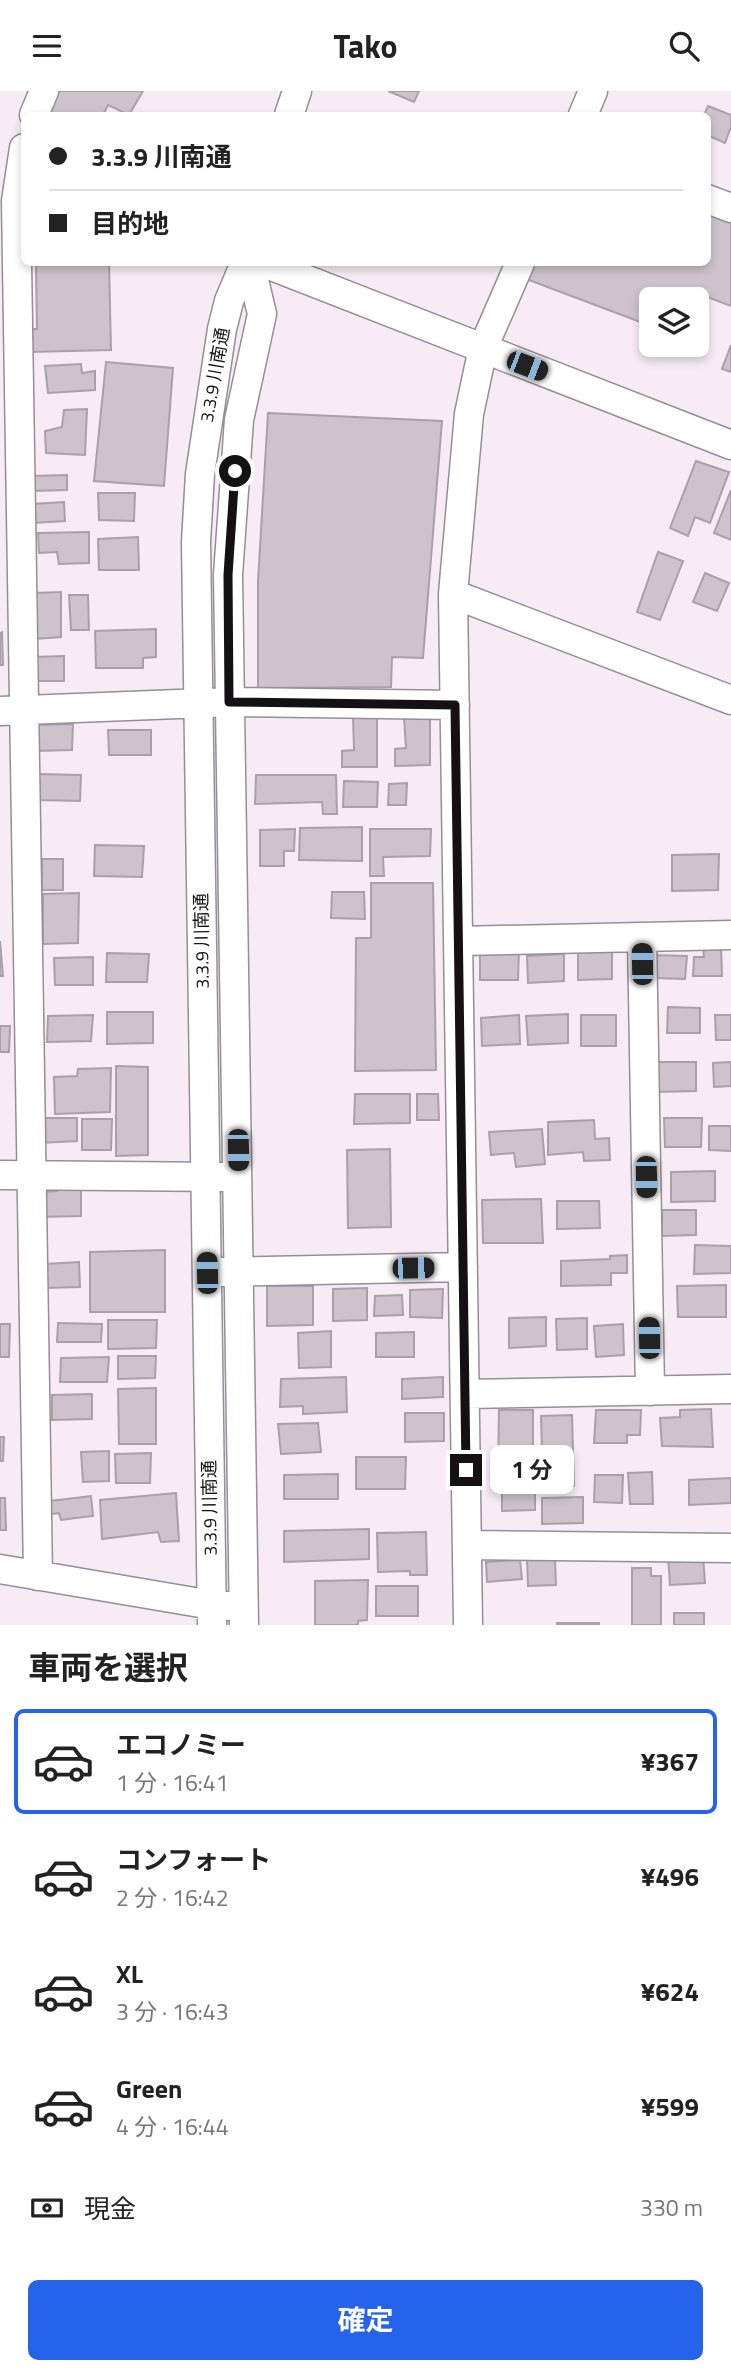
<!DOCTYPE html>
<html lang="ja">
<head>
<meta charset="utf-8">
<style>
	:root { --surface:#fff; --page:#f2f2f2; --text:#222; --muted:#767676; --line:#e0e0e0; --accent:#2563eb }
	body { margin:0; font-family:"Titillium Web","Noto Sans JP",sans-serif; background:var(--page); color:var(--text); height:100vh; display:flex; flex-direction:column; font-size:26px; white-space:nowrap }
	* { box-sizing:border-box; margin:0 }
	p { font-size:23px; color:var(--muted) }
	.icon { flex:none; width:38px; height:38px; fill:none; stroke:currentColor; stroke-width:2; stroke-linecap:round; stroke-linejoin:round }
	.map { position:relative; height:1534px; overflow:hidden }
	.details { display:flex; flex-direction:column; background:var(--surface); flex:1 }
	.details>* { flex:none }
	.hud { position:absolute; left:21px; top:21px; width:690px; height:154px; border-radius:10px; box-shadow:0 4px 10px #0003; display:grid; align-content:center; height:154px; padding:0 28px; background:var(--surface) }
	.fabs { position:absolute; left:639px; top:196px; display:grid; gap:14px }
	.fabs a { display:grid; place-items:center; width:70px; height:70px; border-radius:10px; background:var(--surface); box-shadow:0 4px 10px #0003; font-size:35px }
	.end { position:absolute; width:32px; height:32px; margin:-16px; border:9px solid #141013; background:#fff; box-shadow:0 0 0 4px #fff }
	.from { border-radius:50% }
	.bubble { position:absolute; height:49px; border-radius:10px; background:var(--surface); box-shadow:0 4px 10px #0003; font-size:23px; font-weight:700; line-height:49px; text-align:center }
	.car { position:absolute; width:21px; height:42px; margin:-21px -10px; border-radius:9px; box-shadow:0 0 5px 2px #0007; background:linear-gradient(#222 24%,#8ab4d8 0 40%,#222 0 76%,#8ab4d8 0 86%,#222 0) }
	.hud b { display:flex; align-items:center; gap:24px; height:66px; font-size:26px }
	.hud b+b { border-top:2px solid var(--line) }
	.hud i { width:18px; height:18px; background:var(--text) }
	ul { padding:0; list-style:none }
	li { display:flex; align-items:center; gap:21px; height:105px; margin:0 14px 10px; padding:0 14px; border:4px solid transparent; border-radius:10px }
	li div { flex:1 }
	li b { display:block; font-size:26px }
	li em { font-style:normal; font-weight:700 }
	li.current { border-color:var(--accent) }
	li>.icon { width:63px; height:63px; stroke-width:1.5 }
	h2 { padding:0 28px; font-size:32px; line-height:84px }
	.pay { display:flex; align-items:center; gap:18px; height:77px; padding:0 28px; font-size:26px }
	.pay p { margin-inline-start:auto }
	.cta { display:flex; gap:14px; margin-top:auto; padding:14px 28px }
	.cta a { flex:1; height:80px; border-radius:10px; background:var(--accent); color:#fff; font-size:28px; font-weight:700; line-height:80px; text-align:center }
	header { display:flex; justify-content:space-between; align-items:center; height:91px; padding:0 28px; background:var(--surface); font-size:32px; font-weight:700 }
	.map>svg:first-child { display:block }
	.building { fill:#cec3cc; stroke:#aaa0a9; stroke-width:2 }
	.lines { fill:none; stroke-linecap:round; stroke-linejoin:round }
	.minor-casing { stroke:#978d96; stroke-width:31 }
	.minor { stroke:#fff; stroke-width:28 }
	.route { stroke:#141013; stroke-width:9 }
	.labels { text-anchor:middle; stroke-width:7; stroke-linejoin:round; paint-order:stroke }
	.street-label { font-size:18px; fill:#141013; stroke:#fff }
</style>
</head>
<body>
<header><svg class="icon" aria-label="menu" viewBox="0 0 24 24"><path d="M4 6h16M4 12h16M4 18h16"/></svg>Tako<svg class="icon" aria-label="search" viewBox="0 0 24 24"><circle cx="10" cy="10" r="6"/><path d="M15 15l6 6"/></svg></header>
<div class="map">
<svg width="731" height="1534" viewBox="0 0 731 1534">
	<rect width="100%" height="100%" fill="#f7ecf5"/>
	<path class="building" d="M55 0H143L129 24 108 14 103 24H44Z
		M388 0H419L414 11Z
		M708 15 731 24V36L725 52 707 44V24H704Z
		M707 122 731 131V215L702 204 696 220V208H651V235L526 188 532 172H707Z
		M36 172H109L111 259 31 261V238H37Z
		M731 254V281L722 278Z
		M106 271 173 277 164 395 94 390Z
		M81 273 82 282 95 280V299L48 302 45 275Z
		M87 318 85 364 46 362 45 340 62 336 64 319Z
		M268 322 442 330 423 567 392 566 391 596 258 597V490Z
		M696 370 729 381 710 432 695 426 688 445 670 437Z
		M67 384V399L31 400V385Z
		M731 399V449L714 442Z
		M98 402H135L134 430 99 429Z
		M64 411 65 430 34 432 32 413Z
		M89 441V472L59 473 57 461 39 462 38 442Z
		M138 446 139 479H99L98 448Z
		M658 461 683 470 660 529 637 521Z
		M705 482 729 492 717 520 693 511Z
		M61 501V546L35 548 34 502Z
		M69 504H88L89 539H71Z
		M156 538V566L143 567V577H96L95 540Z
		M2 541 3 574H0V542Z
		M64 565V590H33L32 566Z
		M377 624V676H342V660L354 659 353 626Z
		M430 626V674L395 675V658L406 657 404 627Z
		M73 633 72 659 35 660 34 634Z
		M108 639H151V664H109Z
		M38 683 81 684 80 710 39 709Z
		M256 684H336L337 723H323L322 711 255 713Z
		M344 690 378 691 377 716H343Z
		M407 692 406 714H388L389 693Z
		M362 736V770L299 769 300 737Z
		M295 738 294 760H284V775H260V739Z
		M370 738H431L430 765 383 766 384 785H370Z
		M95 754 144 755 142 786 94 785Z
		M719 763 718 799 672 800V764Z
		M42 768H63V799H42Z
		M371 792H433L436 979 355 980 356 847H371Z
		M332 801H364L365 828 331 827Z
		M79 802 78 852 43 853V803Z
		M0 850 3 885H0Z
		M721 855 722 885H693L694 866H704L703 856Z
		M612 857V888L578 889V858Z
		M519 859 518 889H480V860Z
		M107 862 149 863 147 891H106Z
		M564 863V890L528 892 527 865Z
		M652 864 687 865 685 888 652 887Z
		M93 866V894H55L54 867Z
		M668 916 700 917V942H667Z
		M107 921H153V952L107 953Z
		M568 923V952L528 954 526 925Z
		M93 924 91 950 47 951 48 925Z
		M519 924 520 953 482 955 481 927Z
		M581 924H616V955H581Z
		M715 924H731V949H716Z
		M0 935H10L9 961H0Z
		M656 971H696V1000L655 1001Z
		M731 971V995L714 996 713 972Z
		M116 975 148 976V1064L116 1065Z
		M111 977 110 1021 55 1023 54 986 77 985 78 978Z
		M355 1003H410V1032L354 1033Z
		M417 1003H438L439 1029H417Z
		M40 1027H77V1050L40 1052Z
		M664 1027H702L701 1056H665Z
		M82 1028H112L111 1059H82Z
		M594 1029 595 1048 609 1047 610 1069 584 1070 583 1061 548 1064V1031Z
		M709 1035H731V1060L709 1059Z
		M542 1038 545 1073 516 1076 514 1062 491 1064 489 1041Z
		M390 1058 391 1136 348 1137 347 1059Z
		M715 1080V1110L671 1111V1081Z
		M58 1096H81V1125L38 1126V1101L57 1100Z
		M541 1108 543 1152H483L482 1109Z
		M557 1110H599L600 1137 557 1138Z
		M662 1119H696V1144L662 1145Z
		M695 1154 731 1155V1182L694 1183Z
		M165 1159V1221H90V1161Z
		M627 1164V1182H611V1194L561 1195V1170L610 1168V1165Z
		M79 1171 80 1196 46 1197 45 1173Z
		M726 1194V1226H678L677 1195Z
		M267 1195H313V1234L267 1235Z
		M367 1197V1229L333 1230V1198Z
		M443 1198 442 1227 410 1226V1199Z
		M402 1204 403 1224 374 1225 375 1205Z
		M546 1226V1255L509 1257V1227Z
		M587 1227V1258L557 1259 556 1228Z
		M108 1229H157L156 1257 108 1258Z
		M58 1232 102 1233 101 1251H57Z
		M0 1233H10L9 1266H0Z
		M623 1233 624 1264 596 1266 594 1235Z
		M331 1240V1276L299 1277 298 1242Z
		M414 1241V1266H376V1242Z
		M118 1265H156L155 1287 118 1288Z
		M109 1266 107 1291H60L61 1267Z
		M346 1286 347 1321 303 1323V1315L280 1316 281 1288Z
		M443 1286V1306L402 1308V1288Z
		M156 1297V1353H119L118 1298Z
		M92 1303V1328L52 1329V1304Z
		M711 1318 713 1356 662 1355 660 1327 680 1326V1319Z
		M499 1319H533V1378H498Z
		M596 1319H641L640 1344H627V1352H594Z
		M405 1322H444V1350L405 1351Z
		M572 1324 574 1395H543L541 1325Z
		M318 1332 321 1361 281 1363 278 1333Z
		M0 1346H4L3 1370H0Z
		M109 1360V1390L83 1391 81 1361Z
		M151 1362 150 1392H116L115 1363Z
		M356 1366H406L405 1398H356Z
		M652 1381 653 1413H630L628 1382Z
		M338 1383V1408H284V1384Z
		M595 1384H623L622 1412 594 1411Z
		M535 1386V1419L502 1420V1387Z
		M731 1387V1412L689 1414V1389Z
		M176 1402 179 1450 161 1451 158 1441 102 1448 100 1409Z
		M91 1405 93 1425 61 1429 59 1422 51 1423 50 1410Z
		M583 1406V1432L542 1433V1407Z
		M0 1407H5L6 1439H0Z
		M369 1438V1468L284 1471V1440Z
		M426 1441 427 1484H410V1480L378 1481 377 1442Z
		M703 1464 705 1492 670 1494 668 1465Z
		M555 1468 556 1494 528 1495 527 1469Z
		M520 1469 522 1488 487 1491 486 1471Z
		M632 1477H651V1485H661V1534H632Z
		M368 1489 367 1529 358 1530V1534H315V1490Z
		M376 1495H418V1525H376Z
		M674 1522H704V1534H674Z
		M557 1532H599V1534H557Z"/>
	<g class="lines">
		<g class="minor-casing">
			<path id="minor" d="M34 24 44 0
				M289 24 297 0
				M583 24 593 0
				M24 57 16 110 38 1485
				M707 108 731 117
				M264 172 731 354
				M453 503 731 609
				M0 620 229 611 455 614
				M642 846 650 1300
				M459 850 731 844
				M0 1084 225 1086
				M221 1181 463 1176
				M465 1303 731 1298
				M467 1454 731 1457
				M0 1478 212 1514 227 1515
				M212 1534 196 451 200 383 222 238 229 210 245 172
				M244 1534 228 484 239 329 262 223 250 172
				M468 1534 453 503 469 323 483 257 520 172"/>
		</g>
		<use href="#minor" class="minor"/>
	</g>
	<g class="lines">
		<path class="route" d="M235 380 228 484 229 611 455 614 466 1379"/>
	</g>
	<g class="labels">
		<g class="street-label">
			<text transform="translate(215 284) rotate(-80)" y="6">3.3.9 川南通</text>
			<text transform="translate(202 850) rotate(-91)" y="6">3.3.9 川南通</text>
			<text transform="translate(210 1417) rotate(-91)" y="6">3.3.9 川南通</text>
		</g>
	</g>
</svg>
<div class="fabs">
<a><svg class="icon" aria-label="layers" viewBox="0 0 24 24"><path d="M12 4l9 5-9 5-9-5zM3 14l9 5 9-5"/></svg></a>
</div>
<i class="end from" style="left:235px;top:380px"></i>
<i class="end" style="left:466px;top:1379px"></i>
<div class="bubble" style="left:490px;top:1354px;width:84px">1 分</div>
<i class="car" style="left:527px;top:275px;rotate:111deg"></i>
<i class="car" style="left:642px;top:873px;rotate:359deg"></i>
<i class="car" style="left:238px;top:1059px;rotate:179deg"></i>
<i class="car" style="left:646px;top:1086px;rotate:179deg"></i>
<i class="car" style="left:413px;top:1177px;rotate:89deg"></i>
<i class="car" style="left:207px;top:1182px;rotate:359deg"></i>
<i class="car" style="left:649px;top:1247px;rotate:359deg"></i>
<div class="hud">
<b><i class="from"></i>3.3.9 川南通</b>
<b><i></i>目的地</b>
</div>
</div>
<section class="details">
<h2>車両を選択</h2>
<ul>
<li class="current"><svg class="icon" aria-label="car" viewBox="0 0 24 24"><path d="M5 17H2v-5l4-1 3-4h7l3 4 3 1v5h-3M9 17h6M6 11h13"/><circle cx="7" cy="17" r="2"/><circle cx="17" cy="17" r="2"/></svg><div><b>エコノミー</b><p>1 分 · 16:41</p></div><em>¥367</em></li>
<li><svg class="icon" aria-label="car" viewBox="0 0 24 24"><path d="M5 17H2v-5l4-1 3-4h7l3 4 3 1v5h-3M9 17h6M6 11h13"/><circle cx="7" cy="17" r="2"/><circle cx="17" cy="17" r="2"/></svg><div><b>コンフォート</b><p>2 分 · 16:42</p></div><em>¥496</em></li>
<li><svg class="icon" aria-label="car" viewBox="0 0 24 24"><path d="M5 17H2v-5l4-1 3-4h7l3 4 3 1v5h-3M9 17h6M6 11h13"/><circle cx="7" cy="17" r="2"/><circle cx="17" cy="17" r="2"/></svg><div><b>XL</b><p>3 分 · 16:43</p></div><em>¥624</em></li>
<li><svg class="icon" aria-label="car" viewBox="0 0 24 24"><path d="M5 17H2v-5l4-1 3-4h7l3 4 3 1v5h-3M9 17h6M6 11h13"/><circle cx="7" cy="17" r="2"/><circle cx="17" cy="17" r="2"/></svg><div><b>Green</b><p>4 分 · 16:44</p></div><em>¥599</em></li>
</ul>
<div class="pay"><svg class="icon" aria-label="cash" viewBox="0 0 24 24"><path d="M3 7h18v10H3z"/><circle cx="12" cy="12" r="2"/></svg>現金<p>330 m</p></div>
<div class="cta"><a>確定</a></div>
</section>
</body>
</html>
